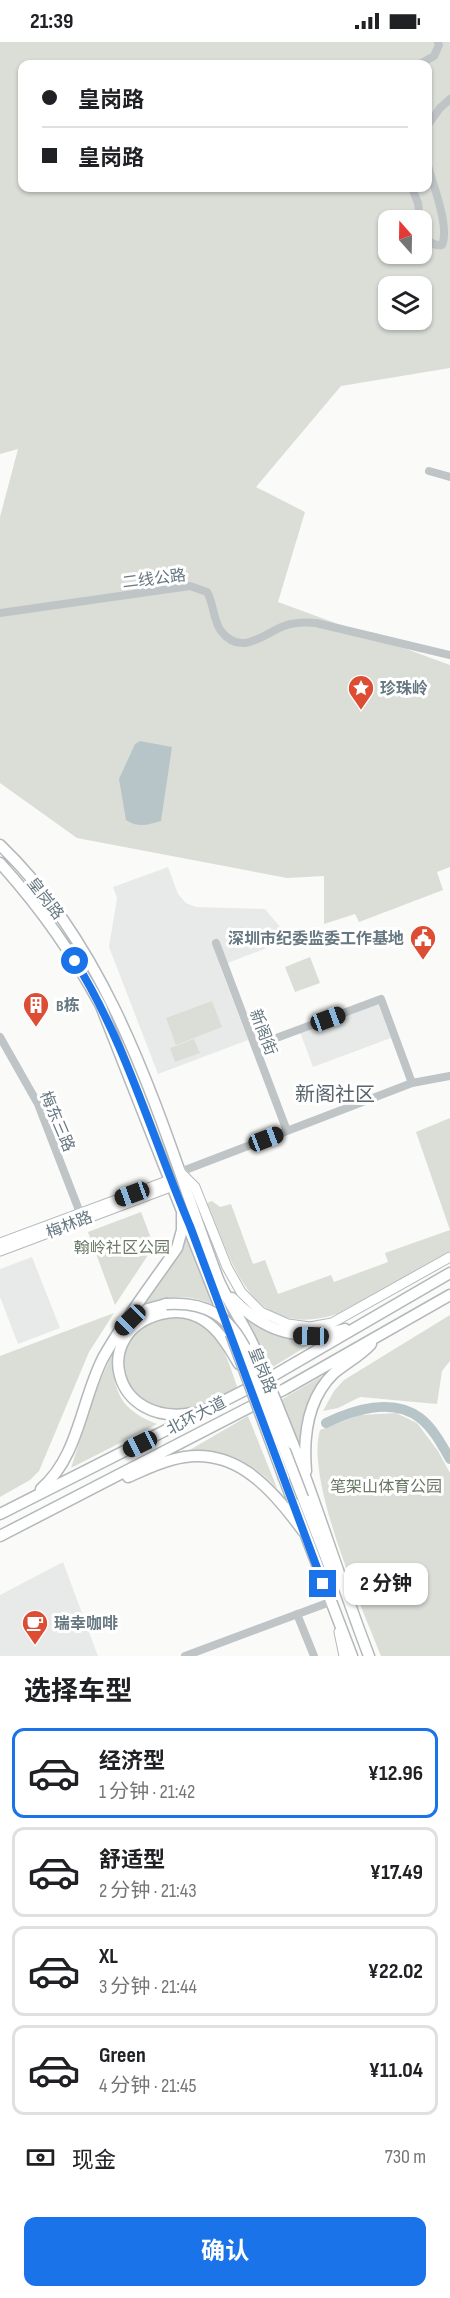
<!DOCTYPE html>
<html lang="zh">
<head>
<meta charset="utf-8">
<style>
	:root { --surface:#fff; --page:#f6f6f6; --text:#202124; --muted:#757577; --line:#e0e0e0; --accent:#1a73e8 }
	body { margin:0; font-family:"Sofia Sans Condensed","Noto Sans SC",sans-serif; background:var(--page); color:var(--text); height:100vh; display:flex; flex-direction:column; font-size:22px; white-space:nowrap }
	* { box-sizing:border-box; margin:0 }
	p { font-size:20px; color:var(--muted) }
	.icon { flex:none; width:33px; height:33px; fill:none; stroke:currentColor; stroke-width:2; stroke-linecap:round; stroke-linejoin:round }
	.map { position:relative; height:1614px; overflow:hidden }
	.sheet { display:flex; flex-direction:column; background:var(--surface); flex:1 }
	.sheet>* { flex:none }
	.hud { position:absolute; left:18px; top:18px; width:414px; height:132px; border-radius:12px; box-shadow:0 2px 4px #0004; display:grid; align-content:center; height:132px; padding:0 24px; background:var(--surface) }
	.needle { width:39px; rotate:340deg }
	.buttons { position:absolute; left:378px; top:168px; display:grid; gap:12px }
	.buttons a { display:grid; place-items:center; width:54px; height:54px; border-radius:12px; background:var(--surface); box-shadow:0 2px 4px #0004; font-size:30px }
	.end { position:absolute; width:27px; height:27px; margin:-14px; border:8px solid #1a73e8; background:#fff; box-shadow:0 0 0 3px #fff }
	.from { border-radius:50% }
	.bubble { position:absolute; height:42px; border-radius:12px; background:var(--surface); box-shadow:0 2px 4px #0004; font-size:20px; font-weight:700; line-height:42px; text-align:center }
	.car { position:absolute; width:18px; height:36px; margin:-18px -9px; border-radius:8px; box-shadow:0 0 4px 2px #0007; background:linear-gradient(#222 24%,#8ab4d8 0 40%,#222 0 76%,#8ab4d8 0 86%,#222 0) }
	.hud b { display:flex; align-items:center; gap:21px; height:57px; font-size:22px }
	.hud b+b { border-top:2px solid var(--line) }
	.hud i { width:15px; height:15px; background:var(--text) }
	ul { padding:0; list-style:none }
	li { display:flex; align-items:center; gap:18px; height:90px; margin:0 12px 9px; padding:0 12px; border:3px solid var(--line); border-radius:12px }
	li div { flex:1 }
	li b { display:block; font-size:22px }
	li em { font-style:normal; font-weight:700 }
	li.selected { border-color:var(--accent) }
	li>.icon { width:54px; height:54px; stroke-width:1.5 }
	h2 { padding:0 24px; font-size:27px; line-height:72px }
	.pay { display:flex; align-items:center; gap:15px; height:66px; padding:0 24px; font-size:22px }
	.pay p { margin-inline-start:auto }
	.primary-button { display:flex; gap:12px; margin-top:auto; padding:12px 24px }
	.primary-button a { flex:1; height:69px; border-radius:12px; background:var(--accent); color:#fff; font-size:24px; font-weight:700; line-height:69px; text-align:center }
	.status { display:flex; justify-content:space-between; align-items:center; height:42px; padding:0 30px; background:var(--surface); direction:ltr }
	.status svg { height:16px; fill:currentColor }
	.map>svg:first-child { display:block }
	.built { fill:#e8eae9 }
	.green { fill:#daded7; fill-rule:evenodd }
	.water { fill:#b8c5c8 }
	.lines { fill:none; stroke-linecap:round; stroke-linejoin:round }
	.river { stroke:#b8c5c8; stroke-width:10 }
	.major-casing { stroke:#b3b9bc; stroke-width:11 }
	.highway-casing { stroke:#b3b8bb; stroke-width:13 }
	.minor { stroke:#bfc4c7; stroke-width:8 }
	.major { stroke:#fff; stroke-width:9 }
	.highway { stroke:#fff; stroke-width:10 }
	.highway-bridge-casing { stroke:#b3b8bb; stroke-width:13; stroke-linecap:butt }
	.highway-bridge { stroke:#fff; stroke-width:10 }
	.route { stroke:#1a73e8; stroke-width:8 }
	.labels { text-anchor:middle; stroke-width:6; stroke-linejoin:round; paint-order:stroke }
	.street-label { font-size:16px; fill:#667881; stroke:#fff }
	.poi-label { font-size:16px; font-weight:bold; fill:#667881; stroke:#fff; text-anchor:start }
	.park-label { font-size:16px; fill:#6a7a65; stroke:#fff }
	.quarter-label { font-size:20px; fill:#58656d; stroke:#fff }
</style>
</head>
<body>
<div class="status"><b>21:39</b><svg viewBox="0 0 49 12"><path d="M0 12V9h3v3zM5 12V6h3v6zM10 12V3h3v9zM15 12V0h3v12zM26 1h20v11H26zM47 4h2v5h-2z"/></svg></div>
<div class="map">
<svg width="450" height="1614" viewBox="0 0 450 1614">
	<rect width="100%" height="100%" fill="#fafaf8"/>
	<path class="built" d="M168 825 178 852 186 861 196 865 265 867 290 897 220 924 248 998 158 1032 109 905 117 856 113 845Z
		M378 961 391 996 313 1025 300 990Z
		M32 1215 60 1286 18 1302 0 1255V1227Z
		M63 1520 98 1614H0V1553Z"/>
	<path class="green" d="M0 0H450V326L341 344 256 445 305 470 278 560 450 623V825L437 830 443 848 359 880 355 872 324 882V834L287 836 77 796 0 741V475L18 407 0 412ZM22 22H428V146H22ZM388 178H422V212H388ZM388 244H422V278H388Z
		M310 915 320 941 295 950 285 925Z
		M212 959 222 985 176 1003 166 976Z
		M194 997 200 1011 175 1020 170 1006Z
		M450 1076V1209L340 1271C251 1301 234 1224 207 1161L212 1159 220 1165 231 1162 253 1222 265 1218 278 1252 331 1233 334 1240 388 1220 385 1211 450 1188 416 1090Z
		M141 1170 154 1204 115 1263 88 1190Z
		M185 1190 217 1265C193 1252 168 1252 143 1263Z
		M114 1271 89 1310 39 1429 30 1438 0 1455V1314Z
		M450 1273V1319L442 1329 437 1362 360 1355 338 1366 323 1369 334 1349 344 1338Z
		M167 1275C216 1275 224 1306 237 1344L235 1347C221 1355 205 1366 189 1369 181 1370 163 1371 156 1368 128 1357 110 1316 135 1292 144 1282 155 1279 167 1275Z
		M245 1275C266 1292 288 1299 315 1299L271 1326C259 1319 251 1288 245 1275Z
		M112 1312C113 1349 120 1368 157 1382L71 1426 96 1349Z
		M322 1334C308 1356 301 1379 299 1406L279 1359Z
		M396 1371 417 1381 438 1409 450 1431V1614H381C361 1563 305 1438 320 1388L360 1373Z
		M248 1374 277 1446C253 1420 223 1408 188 1409Z"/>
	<path class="water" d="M140 699 172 705 161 779C148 783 138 786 126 778L119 737 135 702Z"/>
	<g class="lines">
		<path class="river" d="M326 1381C353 1368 393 1355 420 1376 433 1386 442 1403 450 1417"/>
		<g class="major-casing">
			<path id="major" d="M180 1130 195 1145 227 1225 241 1250 261 1270 288 1282 310 1285 332 1281 450 1215
				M0 1201 170 1138
				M0 1209 173 1144
				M339 1590 344 1614"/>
		</g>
		<g class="highway-casing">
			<path id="highway" d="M0 803C119 917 162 1087 218 1237 228 1261 244 1281 254 1305
				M0 821C40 865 73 912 101 964L227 1283
				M232 1256C265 1291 299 1300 345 1287
				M131 1278 148 1267 166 1262
				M193 1371C112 1386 90 1290 161 1272 176 1268 192 1270 205 1279 220 1289 230 1307 239 1322
				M293 1402C320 1472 342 1544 369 1614
				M306 1429C303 1394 308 1356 334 1331 346 1321 360 1314 371 1302
				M128 1435C142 1429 156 1422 171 1418 232 1400 271 1445 303 1489
				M284 1436 352 1614
				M41 1447C79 1414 81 1359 103 1316 124 1278 152 1242 177 1206L182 1188V1172
				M303 1456 330 1526
				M0 1472 271 1335 450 1231
				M0 1494 285 1347 450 1253"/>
		</g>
		<path class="minor" d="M420 22 434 14 439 3 438 0
			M428 83 440 66 450 57
			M412 146 418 161 420 178
			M422 186C424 196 432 205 442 203 450 185 433 143 428 124
			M429 429 450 435
			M0 571 190 544 207 550C214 562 213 578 221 589 241 615 263 592 284 584 295 580 305 580 316 581L450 613
			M216 901 287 1089
			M0 995 38 1062 82 1176
			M255 1004 381 957 412 1041
			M180 1130 412 1041 450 1034
			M297 1572 314 1614
			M185 1614 330 1560"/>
		<use href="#major" class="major"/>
		<use href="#highway" class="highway"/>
		<g class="highway-bridge-casing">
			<path id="highway-bridge" d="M166 1262C206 1259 230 1274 247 1310L303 1456
				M231 1292 284 1436
				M254 1305 293 1402"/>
		</g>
		<use href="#highway-bridge" class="highway-bridge"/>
	</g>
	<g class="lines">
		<path class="route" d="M75 919C126 1001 152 1096 190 1184L323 1542"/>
	</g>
	<defs>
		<g id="sight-pin" transform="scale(1.35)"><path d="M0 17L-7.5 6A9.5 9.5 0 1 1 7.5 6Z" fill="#dd4d34" stroke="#fff"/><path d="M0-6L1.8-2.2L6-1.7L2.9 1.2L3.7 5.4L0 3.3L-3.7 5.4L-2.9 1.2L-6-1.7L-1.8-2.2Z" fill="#fff"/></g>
		<g id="civic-pin" transform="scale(1.35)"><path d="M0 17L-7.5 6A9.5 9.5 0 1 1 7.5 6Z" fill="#dd4d34" stroke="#fff"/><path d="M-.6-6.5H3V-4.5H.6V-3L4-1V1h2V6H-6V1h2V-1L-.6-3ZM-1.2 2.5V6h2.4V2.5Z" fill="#fff"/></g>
		<g id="building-pin" transform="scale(1.35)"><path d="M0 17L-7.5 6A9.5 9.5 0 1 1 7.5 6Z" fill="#dd4d34" stroke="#fff"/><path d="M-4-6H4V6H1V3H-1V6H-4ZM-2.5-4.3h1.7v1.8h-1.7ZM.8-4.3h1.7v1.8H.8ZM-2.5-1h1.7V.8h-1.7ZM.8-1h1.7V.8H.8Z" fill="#fff"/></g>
		<g id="cafe-pin" transform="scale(1.35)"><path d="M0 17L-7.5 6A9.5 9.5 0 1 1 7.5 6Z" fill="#dd4d34" stroke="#fff"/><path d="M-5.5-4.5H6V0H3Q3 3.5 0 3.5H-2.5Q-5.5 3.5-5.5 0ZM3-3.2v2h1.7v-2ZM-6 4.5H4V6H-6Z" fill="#fff"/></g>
	</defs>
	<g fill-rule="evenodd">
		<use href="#sight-pin" x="361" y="646"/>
		<use href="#civic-pin" x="423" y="896"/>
		<use href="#building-pin" x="36" y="963"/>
		<use href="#cafe-pin" x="35" y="1581"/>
	</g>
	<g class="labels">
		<g class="street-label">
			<text transform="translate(154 536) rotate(-7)" y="6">二线公路</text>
			<text transform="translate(46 856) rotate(52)" y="6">皇岗路</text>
			<text transform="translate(264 990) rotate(69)" y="6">新阁街</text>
			<text transform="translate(58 1079) rotate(67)" y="6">梅东三路</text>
			<text transform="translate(69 1182) rotate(-21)" y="6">梅林路</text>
			<text transform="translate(263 1328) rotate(68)" y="6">皇岗路</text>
			<text transform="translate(196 1373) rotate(-27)" y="6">北环大道</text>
		</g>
		<g class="poi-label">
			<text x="380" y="652">珍珠岭</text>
			<text x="404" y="902" text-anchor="end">深圳市纪委监委工作基地</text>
			<text x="56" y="969">B栋</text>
			<text x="54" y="1587">瑞幸咖啡</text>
		</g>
		<g class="park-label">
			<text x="122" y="1211">翰岭社区公园</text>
			<text x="386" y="1450">笔架山体育公园</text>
		</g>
		<g class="quarter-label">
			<text x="335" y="1059">新阁社区</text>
		</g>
	</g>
</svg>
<div class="buttons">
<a><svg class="needle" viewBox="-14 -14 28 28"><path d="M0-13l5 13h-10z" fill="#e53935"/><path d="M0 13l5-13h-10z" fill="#757577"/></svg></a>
<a><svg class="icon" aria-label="layers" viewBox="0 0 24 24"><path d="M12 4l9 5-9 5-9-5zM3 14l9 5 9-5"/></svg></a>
</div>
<i class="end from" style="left:75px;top:919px"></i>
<i class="end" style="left:323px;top:1542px"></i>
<div class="bubble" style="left:344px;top:1521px;width:84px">2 分钟</div>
<i class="car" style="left:328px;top:977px;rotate:70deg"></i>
<i class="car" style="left:266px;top:1097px;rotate:69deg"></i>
<i class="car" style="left:132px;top:1152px;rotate:250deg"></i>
<i class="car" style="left:130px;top:1278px;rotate:225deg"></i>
<i class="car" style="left:311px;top:1294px;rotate:271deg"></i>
<i class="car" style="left:140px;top:1402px;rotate:244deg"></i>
<div class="hud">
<b><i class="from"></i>皇岗路</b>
<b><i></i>皇岗路</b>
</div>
</div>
<section class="sheet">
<h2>选择车型</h2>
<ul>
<li class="selected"><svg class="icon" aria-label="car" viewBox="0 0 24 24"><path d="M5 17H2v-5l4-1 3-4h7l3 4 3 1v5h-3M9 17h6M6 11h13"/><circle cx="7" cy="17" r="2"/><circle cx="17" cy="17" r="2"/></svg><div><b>经济型</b><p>1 分钟 · 21:42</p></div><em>¥12.96</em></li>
<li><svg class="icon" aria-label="car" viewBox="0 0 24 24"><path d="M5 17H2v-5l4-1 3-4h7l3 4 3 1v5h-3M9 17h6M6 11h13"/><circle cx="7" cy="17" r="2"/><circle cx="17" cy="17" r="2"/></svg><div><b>舒适型</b><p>2 分钟 · 21:43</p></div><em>¥17.49</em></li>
<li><svg class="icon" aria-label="car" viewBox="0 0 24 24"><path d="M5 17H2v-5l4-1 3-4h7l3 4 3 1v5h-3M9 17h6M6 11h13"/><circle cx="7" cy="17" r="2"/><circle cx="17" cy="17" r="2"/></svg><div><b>XL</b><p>3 分钟 · 21:44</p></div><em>¥22.02</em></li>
<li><svg class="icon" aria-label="car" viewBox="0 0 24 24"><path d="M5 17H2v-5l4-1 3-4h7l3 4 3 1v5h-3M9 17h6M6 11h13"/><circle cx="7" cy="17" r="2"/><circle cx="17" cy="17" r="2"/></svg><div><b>Green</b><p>4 分钟 · 21:45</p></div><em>¥11.04</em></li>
</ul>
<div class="pay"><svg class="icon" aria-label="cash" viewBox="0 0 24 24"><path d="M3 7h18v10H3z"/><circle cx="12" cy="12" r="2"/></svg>现金<p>730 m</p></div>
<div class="primary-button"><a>确认</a></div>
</section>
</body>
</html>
